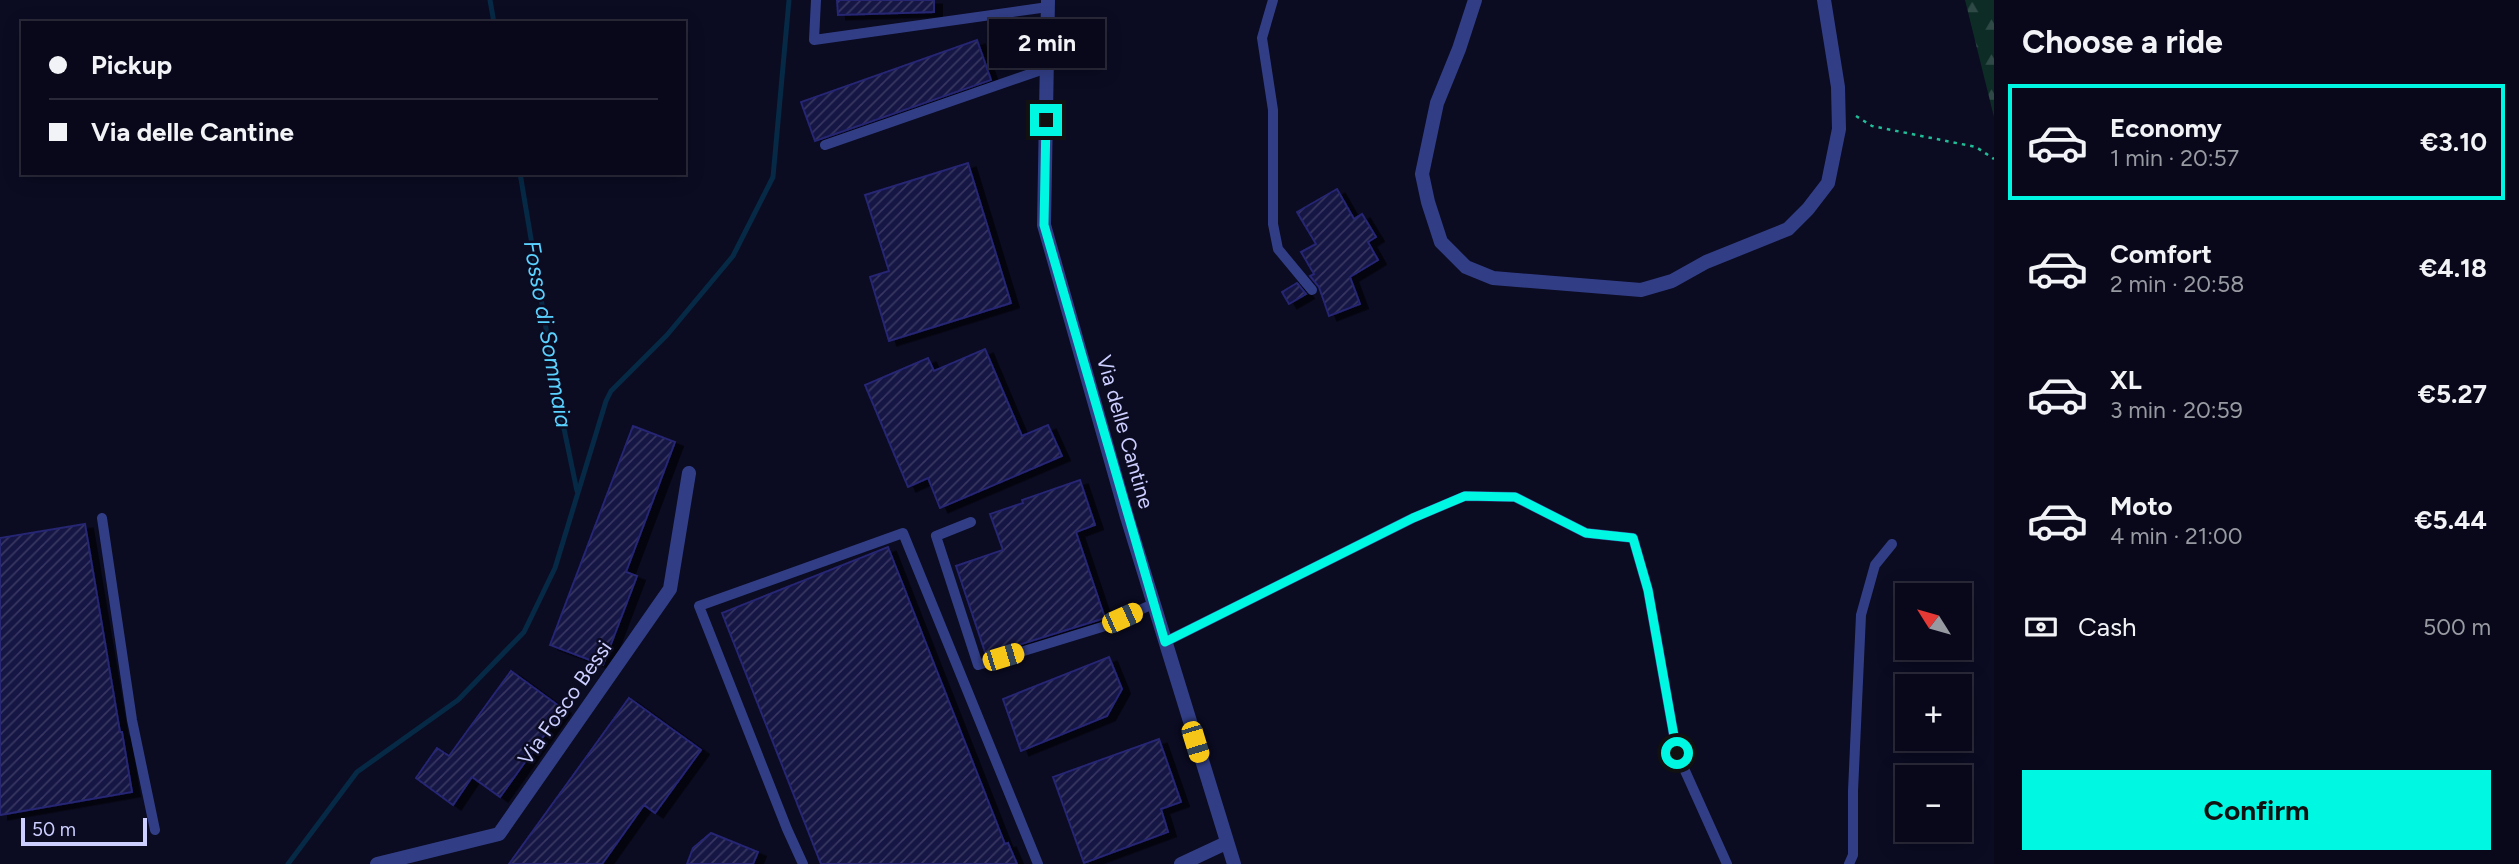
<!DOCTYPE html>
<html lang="en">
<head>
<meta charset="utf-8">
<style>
	:root { --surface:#08081a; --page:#111123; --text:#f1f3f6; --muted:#989aa2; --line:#292939; --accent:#00f7e1 }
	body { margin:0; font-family:Figtree,sans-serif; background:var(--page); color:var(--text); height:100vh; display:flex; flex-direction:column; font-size:26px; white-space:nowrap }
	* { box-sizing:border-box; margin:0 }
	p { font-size:23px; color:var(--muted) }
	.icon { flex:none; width:38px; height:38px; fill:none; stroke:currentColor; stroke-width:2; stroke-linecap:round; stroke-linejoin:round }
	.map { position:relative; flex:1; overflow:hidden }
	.side { display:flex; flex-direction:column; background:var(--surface); width:525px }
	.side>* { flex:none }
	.guide { position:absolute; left:21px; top:21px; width:665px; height:154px; border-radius:0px; box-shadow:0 4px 18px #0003,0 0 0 2px var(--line); display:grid; align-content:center; height:154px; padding:0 28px; background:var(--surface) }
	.needle { width:46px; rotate:307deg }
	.controls { position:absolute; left:1895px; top:583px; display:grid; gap:14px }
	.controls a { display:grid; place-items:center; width:77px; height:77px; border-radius:0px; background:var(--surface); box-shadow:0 4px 18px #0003,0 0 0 2px var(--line); font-size:35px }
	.scale { position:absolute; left:21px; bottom:18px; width:126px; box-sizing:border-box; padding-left:7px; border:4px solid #cccfff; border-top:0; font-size:19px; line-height:24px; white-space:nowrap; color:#cccfff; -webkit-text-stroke:5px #0b0b22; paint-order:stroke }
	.end { position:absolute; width:32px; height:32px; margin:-16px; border:9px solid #00f7e1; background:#111; box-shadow:0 0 0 4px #111 }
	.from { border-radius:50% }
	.bubble { position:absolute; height:49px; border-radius:0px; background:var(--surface); box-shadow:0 4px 18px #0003,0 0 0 2px var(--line); font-size:23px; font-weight:700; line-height:49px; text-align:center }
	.car { position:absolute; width:21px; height:42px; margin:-21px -10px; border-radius:9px; box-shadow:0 0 5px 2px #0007; background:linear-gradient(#f5c518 24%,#345 0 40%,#f5c518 0 76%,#345 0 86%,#f5c518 0) }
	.guide b { display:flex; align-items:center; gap:24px; height:66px; font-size:26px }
	.guide b+b { border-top:2px solid var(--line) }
	.guide i { width:18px; height:18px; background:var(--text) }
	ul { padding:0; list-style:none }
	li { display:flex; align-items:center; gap:21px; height:116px; margin:0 14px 10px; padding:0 14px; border:4px solid transparent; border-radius:0px }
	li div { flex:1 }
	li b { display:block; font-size:26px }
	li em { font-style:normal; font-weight:700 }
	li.on { border-color:var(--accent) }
	li>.icon { width:63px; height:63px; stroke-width:1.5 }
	h2 { padding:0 28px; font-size:32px; line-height:84px }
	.pay { display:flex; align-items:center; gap:18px; height:77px; padding:0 28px; font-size:26px }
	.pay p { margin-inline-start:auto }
	.primary-button { display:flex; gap:14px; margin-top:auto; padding:14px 28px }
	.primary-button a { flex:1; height:80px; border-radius:0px; background:var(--accent); color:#111; font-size:28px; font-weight:700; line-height:80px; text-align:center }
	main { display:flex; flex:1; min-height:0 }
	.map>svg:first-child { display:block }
	.forest { fill:url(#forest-firs) }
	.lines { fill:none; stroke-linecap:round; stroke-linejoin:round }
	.stream { stroke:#062945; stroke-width:5 }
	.building { fill:url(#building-hatch); stroke:#252573; stroke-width:2; filter:url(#shadow) }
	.path { stroke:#21bd96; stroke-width:2.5; stroke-dasharray:3.5 5; stroke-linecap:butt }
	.lane { stroke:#313e86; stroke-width:10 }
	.street { stroke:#313e86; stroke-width:14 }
	.route { stroke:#00f7e1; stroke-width:9 }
	.labels { text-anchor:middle; stroke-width:5; stroke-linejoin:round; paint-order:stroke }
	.street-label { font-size:21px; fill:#cccfff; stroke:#0b0b22 }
	.water-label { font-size:23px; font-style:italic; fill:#5ad2ff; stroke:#0b0b22 }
</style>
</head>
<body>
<main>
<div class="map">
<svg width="1994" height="864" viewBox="0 0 1994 864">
	<defs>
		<pattern id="forest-firs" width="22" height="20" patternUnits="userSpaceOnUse" patternTransform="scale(1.75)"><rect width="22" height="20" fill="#0d2c25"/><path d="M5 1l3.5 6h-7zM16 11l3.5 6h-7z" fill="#2f4a46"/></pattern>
		<pattern id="building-hatch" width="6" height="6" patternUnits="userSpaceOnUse" patternTransform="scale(1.75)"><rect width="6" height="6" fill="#161545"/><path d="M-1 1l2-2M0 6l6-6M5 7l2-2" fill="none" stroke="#373661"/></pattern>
		<filter id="shadow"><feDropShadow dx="8" dy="4.5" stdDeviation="0" flood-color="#0009"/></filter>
	</defs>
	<rect width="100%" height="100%" fill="#0b0b22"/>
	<path class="forest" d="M1965 0H1994V117Z"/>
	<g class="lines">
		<path class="stream" d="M490 0 494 23
			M520 173 558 400 577 491
			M288 864 357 772 458 700 524 632 555 568 606 401 611 391 667 335 733 256 773 177 789 0"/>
	</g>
	<path class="building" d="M837 0H934V12L838 15Z
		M977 40 991 80 815 141 801 102Z
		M968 163 1011 303 889 341 870 277 889 271 865 195Z
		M1337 189 1354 219 1362 214 1376 237 1368 242 1378 260 1350 277 1360 304 1329 316 1319 287 1310 276 1314 274 1301 252 1316 244 1297 212Z
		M1297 283 1306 294 1289 304 1282 292Z
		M985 349 1022 436 1048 425 1062 456 940 508 928 478 908 487 865 385 928 358 934 371Z
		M633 426 675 442 626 572 637 576 603 665 550 645Z
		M1080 480 1095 525 1076 532 1105 618 986 655 956 566 1003 550 990 514 1023 503 1022 500Z
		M85 524 120 732H122L132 792 0 815V538Z
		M888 547 1005 844 1008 843 1017 864H821L722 613Z
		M1109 657 1122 689 1107 716 1021 751 1003 699Z
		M511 671 563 709 500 797 472 777 453 805 416 778 437 748 449 756Z
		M629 698 701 750 655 813 644 805 602 864H509Z
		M1159 739 1181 802 1161 809 1168 832 1084 863 1053 777Z
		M711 833 758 852 753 864H687L693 848Z"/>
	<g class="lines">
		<path class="path" d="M1856 116 1872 126 1976 147 1994 159"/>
		<path class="lane" d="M816 0 814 40 1048 7
			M1273 0 1262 38 1273 110V224L1278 249 1312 290
			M825 145 1047 68
			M102 518 132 720 155 830
			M971 522 936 536 978 665 1102 627 1153 604
			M1165 642 1413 518 1465 496 1515 497 1586 533 1633 538 1648 590 1677 753 1727 864
			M803 864 787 829 699 606 903 533 1038 864
			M1849 864 1853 855V791L1861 615 1875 565 1892 544"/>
		<path class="street" d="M1048 0 1044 225 1127 517 1234 864
			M1475 0 1459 49 1437 103 1422 174 1428 202 1441 242 1466 267 1493 278 1641 290 1672 281 1706 262 1788 229 1808 209 1828 183 1839 129 1838 87 1824 0
			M377 864 499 834 670 589 689 473
			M1181 864 1226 843"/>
	</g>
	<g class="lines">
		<path class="route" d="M1046 120 1044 225 1165 642 1413 518 1465 496 1515 497 1586 533 1633 538 1648 590 1677 753"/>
	</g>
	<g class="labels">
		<g class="street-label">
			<text transform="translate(1125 432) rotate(74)" y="7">Via delle Cantine</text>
			<text transform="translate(565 703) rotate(-55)" y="7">Via Fosco Bessi</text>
		</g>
		<g class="water-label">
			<text transform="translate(548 334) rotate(80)" y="8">Fosso di Sommaia</text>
		</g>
	</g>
</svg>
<div class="controls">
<a><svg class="needle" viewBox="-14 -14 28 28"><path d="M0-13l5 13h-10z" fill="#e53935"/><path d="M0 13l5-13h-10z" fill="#989aa2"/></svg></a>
<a>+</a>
<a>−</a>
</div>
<div class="scale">50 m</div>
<i class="end from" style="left:1677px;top:753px"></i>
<i class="end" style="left:1046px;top:120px"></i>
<div class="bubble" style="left:989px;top:19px;width:116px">2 min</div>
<i class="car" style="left:1122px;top:618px;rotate:66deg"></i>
<i class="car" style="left:1003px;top:657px;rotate:73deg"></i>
<i class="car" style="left:1195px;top:742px;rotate:163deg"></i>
<div class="guide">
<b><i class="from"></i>Pickup</b>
<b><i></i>Via delle Cantine</b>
</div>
</div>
<section class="side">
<h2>Choose a ride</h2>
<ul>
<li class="on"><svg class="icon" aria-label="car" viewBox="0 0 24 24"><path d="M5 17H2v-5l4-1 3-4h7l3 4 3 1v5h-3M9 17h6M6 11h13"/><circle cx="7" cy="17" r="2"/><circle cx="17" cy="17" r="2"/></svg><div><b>Economy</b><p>1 min · 20:57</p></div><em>€3.10</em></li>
<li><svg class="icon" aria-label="car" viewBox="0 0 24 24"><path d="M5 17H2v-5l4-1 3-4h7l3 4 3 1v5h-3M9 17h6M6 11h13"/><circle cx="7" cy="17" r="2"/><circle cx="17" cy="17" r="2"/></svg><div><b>Comfort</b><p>2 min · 20:58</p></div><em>€4.18</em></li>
<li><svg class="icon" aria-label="car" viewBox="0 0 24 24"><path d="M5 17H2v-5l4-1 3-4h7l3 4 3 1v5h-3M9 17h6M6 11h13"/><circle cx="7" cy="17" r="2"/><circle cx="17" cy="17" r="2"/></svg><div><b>XL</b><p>3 min · 20:59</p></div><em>€5.27</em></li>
<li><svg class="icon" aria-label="car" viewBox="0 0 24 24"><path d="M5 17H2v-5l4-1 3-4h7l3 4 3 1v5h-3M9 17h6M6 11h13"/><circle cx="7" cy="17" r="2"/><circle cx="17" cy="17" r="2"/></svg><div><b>Moto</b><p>4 min · 21:00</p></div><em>€5.44</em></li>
</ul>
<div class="pay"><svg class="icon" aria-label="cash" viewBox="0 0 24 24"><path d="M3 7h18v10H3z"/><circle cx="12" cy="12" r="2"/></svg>Cash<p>500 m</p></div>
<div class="primary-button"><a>Confirm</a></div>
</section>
</main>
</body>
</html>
